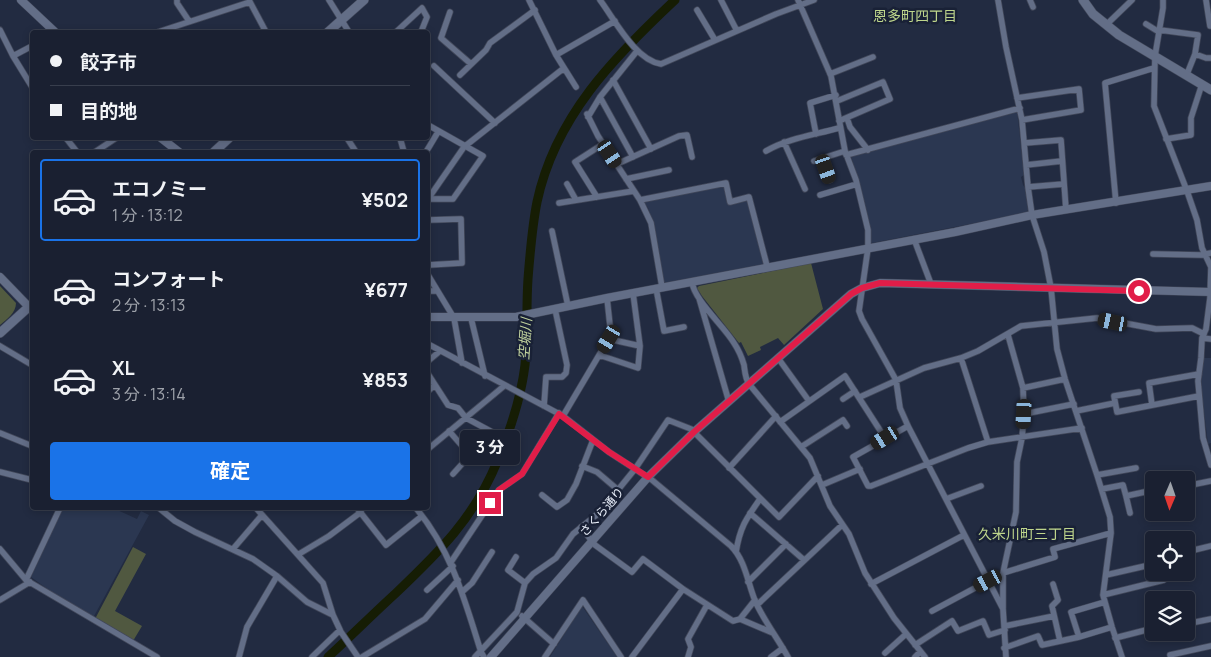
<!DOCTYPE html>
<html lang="ja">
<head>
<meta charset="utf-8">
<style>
	:root { --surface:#1a2031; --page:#232839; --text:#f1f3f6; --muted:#9fa3ab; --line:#383e4d; --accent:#1a73e8 }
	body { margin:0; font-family:Manrope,"Noto Sans JP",sans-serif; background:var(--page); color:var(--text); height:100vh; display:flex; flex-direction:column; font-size:19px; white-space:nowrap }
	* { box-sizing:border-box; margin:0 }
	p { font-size:16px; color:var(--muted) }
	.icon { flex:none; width:28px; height:28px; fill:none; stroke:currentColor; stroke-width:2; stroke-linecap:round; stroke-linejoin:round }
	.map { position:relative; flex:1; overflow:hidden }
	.details { position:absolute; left:30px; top:150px; width:400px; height:360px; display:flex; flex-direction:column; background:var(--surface); border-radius:5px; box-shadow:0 2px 8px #0003,0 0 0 1px var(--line) }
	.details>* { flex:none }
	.banner { position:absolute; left:30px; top:30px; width:400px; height:110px; border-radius:5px; box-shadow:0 2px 8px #0003,0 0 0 1px var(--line); display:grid; align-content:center; height:110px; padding:0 20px; background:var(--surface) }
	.needle { width:32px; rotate:182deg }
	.tools { position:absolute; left:1145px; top:471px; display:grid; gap:10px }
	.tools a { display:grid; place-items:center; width:50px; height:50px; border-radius:5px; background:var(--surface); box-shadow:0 2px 8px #0003,0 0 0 1px var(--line); font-size:25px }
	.end { position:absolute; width:22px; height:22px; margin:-11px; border:6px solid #e11d48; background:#fff; box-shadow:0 0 0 2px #fff }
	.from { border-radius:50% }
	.bubble { position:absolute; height:35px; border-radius:5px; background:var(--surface); box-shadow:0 2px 8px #0003,0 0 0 1px var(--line); font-size:16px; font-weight:700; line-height:35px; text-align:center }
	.car { position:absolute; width:15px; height:30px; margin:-15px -8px; border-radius:6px; box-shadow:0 0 4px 1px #0007; background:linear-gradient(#222 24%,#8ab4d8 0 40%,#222 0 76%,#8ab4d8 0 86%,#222 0) }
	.banner b { display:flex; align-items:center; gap:18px; height:48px; font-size:19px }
	.banner b+b { border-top:1px solid var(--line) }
	.banner i { width:12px; height:12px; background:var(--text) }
	ul { padding:9px 0 0; list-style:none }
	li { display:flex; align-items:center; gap:15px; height:82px; margin:0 10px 8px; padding:0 10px; border:2px solid transparent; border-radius:5px }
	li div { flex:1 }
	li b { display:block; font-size:19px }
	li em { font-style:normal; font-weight:700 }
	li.current { border-color:var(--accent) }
	li>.icon { width:45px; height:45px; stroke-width:1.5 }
	.cta { display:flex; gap:10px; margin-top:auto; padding:10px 20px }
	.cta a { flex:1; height:58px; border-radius:5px; background:var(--accent); color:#fff; font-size:20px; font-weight:700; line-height:58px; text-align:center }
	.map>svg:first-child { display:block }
	.built { fill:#2b3751 }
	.green { fill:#505840 }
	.forest { fill:#525b40 }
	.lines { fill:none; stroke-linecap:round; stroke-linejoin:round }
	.river { stroke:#161d04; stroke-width:9 }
	.minor-casing { stroke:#42485a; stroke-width:7 }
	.tertiary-casing { stroke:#42485a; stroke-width:9 }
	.secondary-casing { stroke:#42485a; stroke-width:10 }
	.minor { stroke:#636e87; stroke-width:5.5 }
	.tertiary { stroke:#636e87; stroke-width:8 }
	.secondary { stroke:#636e87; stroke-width:9 }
	.route { stroke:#e11d48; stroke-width:6 }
	.labels { text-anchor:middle; stroke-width:5; stroke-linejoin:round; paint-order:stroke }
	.street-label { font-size:12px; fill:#ebf1fc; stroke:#192136 }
	.neighbourhood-label { font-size:14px; fill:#bfd68c; stroke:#192136 }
	.water-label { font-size:14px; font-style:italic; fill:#c2d39e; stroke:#192136 }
</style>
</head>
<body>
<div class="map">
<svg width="1211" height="657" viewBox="0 0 1211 657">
	<rect width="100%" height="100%" fill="#222b41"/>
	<path class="built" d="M1017 110 1024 175 1021 177 1023 185 1025 188 1028 210 1027 213 872 243 870 241V231L866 208 851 156Z
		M725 185 729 204 748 199 765 265 664 283 652 222 648 208 643 201Z
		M1204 358H1211V443L1208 444 1202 395 1201 379Z
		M63 508H113L137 519 141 511 149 515 93 618 64 601 31 577Z
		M582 606 617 657H550Z"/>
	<path class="green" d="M811 263 823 309 784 345 778 338 760 347 761 350 748 356 741 342 739 343 702 296 697 288 699 286Z
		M133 547 146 554 115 611 142 626 133 641 95 619Z"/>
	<path class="forest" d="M0 286 16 303C16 313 7 319 0 325Z"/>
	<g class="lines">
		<path class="river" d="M328 657C351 636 373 614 396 593 439 552 474 518 497 462 510 431 521 398 525 365 528 336 526 307 528 279 530 253 532 227 537 202 555 117 614 57 675 0"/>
		<g class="minor-casing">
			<path id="minor" d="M177 0V3L189 21
				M329 0 349 32
				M529 0 556 55 576 87
				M600 0C615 20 635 60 661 64L776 14 814 0
				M721 0 737 31
				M798 0 831 76 845 151 856 180 868 230V248L859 311 862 319 896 380 900 408 908 426 1003 609 1006 657
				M998 0 1006 47 1022 120 1028 187 1032 215 1044 252 1051 288 1057 349 1065 379 1097 475 1110 517 1111 533 1103 595 1112 627 1122 657
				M1030 0 1033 7
				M1163 0V8L1155 56 1154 106 1187 191 1197 220 1202 248 1211 267 1210 298 1206 329 1202 338 1201 358 1198 381 1203 438 1211 465
				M1206 0 1210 26H1211
				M697 10 715 40
				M450 12 441 38 471 64
				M1146 24 1159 32
				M1106 25 1132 0
				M0 30 13 56 32 87
				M1160 30 1198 35 1195 54 1187 74
				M158 32 250 2 266 32
				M396 32 422 8 427 17 421 32
				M1195 54 1206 58H1211
				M556 55 615 21
				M13 56 32 46
				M434 66 495 123
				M830 74 873 57
				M460 75 486 50 490 43 535 10
				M613 80 651 149
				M600 97 633 157
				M1017 98 1079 89 1081 110 1022 120
				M837 101 883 82 890 99 839 121
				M587 114 598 136 640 200 651 223 662 287
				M588 117 600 97 637 51
				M847 118 850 127 868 150
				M428 125 483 156 453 199H428
				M816 134 810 103 836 95
				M66 138 77 152
				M347 138 356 152
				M400 138 404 152
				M1166 139 1191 135V118L1202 84
				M784 142 805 189
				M1025 143 1061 140 1066 210
				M766 151C789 138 814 135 839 128
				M95 152 116 138
				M426 152 438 132
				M846 155 1020 108
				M822 158 830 180
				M814 161 845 151
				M617 164 679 136 687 135 692 157
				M1026 165 1062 161
				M626 179 669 170
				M567 184 576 200
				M1028 187 1064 184
				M820 195 857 184
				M597 197 575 162 603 144
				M428 199 464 147 564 68
				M640 200 726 183 730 202 749 197 767 266
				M559 203 634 191
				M1116 203 1105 83 1154 68
				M428 220 461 219 462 263 428 265
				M552 231 568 306
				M914 239 931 284
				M1153 254 1201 255 1211 253
				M428 275 454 318 462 363
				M692 282C694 300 724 326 734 343 738 349 742 358 744 365 745 372 745 378 749 384L810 458 830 506 849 534 865 573 894 618 925 657
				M656 288 664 331 684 327
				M428 291H437
				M699 298 729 402
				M471 318 485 376
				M1202 338 1211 339
				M609 339 640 346
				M428 344 563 416 609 452 652 480 731 546C746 561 748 585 756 603 765 622 778 639 788 657
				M0 346 32 365
				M599 355 638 368 640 346 633 293
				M778 358 809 401
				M961 358 988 442
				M428 361 440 351
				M428 374 448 405 458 408 466 418 494 433
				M1023 388 1065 379
				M428 391 435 385
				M1139 392 1114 396 1117 412 1199 396
				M860 397 924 368 961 358 978 351 1021 326 1097 318 1156 329 1192 328 1204 334
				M843 399 855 391
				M1152 405 1149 383 1199 374
				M544 406 546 377H562L566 373 567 365 555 309
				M1076 411 1115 403
				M1024 414 1074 404
				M563 416 611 335 607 298
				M780 422 845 376 885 438
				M908 426 853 457 868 486H871L968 448 988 442 1082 428
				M449 431 470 455 453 474
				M0 433 32 446
				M801 447 843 420 847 426
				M428 449 504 386
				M582 466 597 472 617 489
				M729 468 776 416
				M0 472 32 480
				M1097 475 1136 468
				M822 485 860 469
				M1186 486 1211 481
				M1102 489 1123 485 1126 496 1154 490
				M1147 491 1151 508
				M542 495 557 507 567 500 576 484 593 440
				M1126 496 1130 513
				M946 499 981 486
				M159 508 175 521 195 532 253 559 277 576 307 602 333 615
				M256 508 323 583 333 615 341 632 358 657
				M357 508 386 545 422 516
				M416 508C452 552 464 598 481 652L484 657
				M750 513 804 560
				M581 527 595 545 632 572 643 559 683 589 733 621 740 619 755 600
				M0 549 26 580 157 657
				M233 549 262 515
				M736 552C740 527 746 519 760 499
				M1186 552 1211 546
				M299 554 329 536 361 512
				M516 557 508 570 525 583
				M451 562 499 490 522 474 559 413
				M1003 573 1055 557 1053 549 1111 533
				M1106 575 1154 564
				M26 580 60 508
				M748 582 786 544
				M871 584 964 535
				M1053 584 1058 600 1052 606 1060 641
				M427 590 453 566
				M462 592 472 583 492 552
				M1103 595 1164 580 1163 572
				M0 600 30 582
				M757 605 842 525
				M1003 608V573L1016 512 1017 462 1022 438 1024 414 1023 388 1008 335
				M932 611 988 581
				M522 616 554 644
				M740 619 773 633
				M1186 624 1211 619
				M1005 626 1054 616
				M1079 637 1071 612 1105 602
				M1115 638 1154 628
				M915 645 952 621 958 631 983 621 989 635 1005 630
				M1004 648 1038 636 1042 645 1079 637 1112 627
				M885 653 906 634
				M1170 655 1211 646
				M239 657 247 627 277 576
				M312 657 340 630
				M362 657 425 619 458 580
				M475 657 517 612 525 583 533 574 556 558 573 534 600 512 635 469 668 420 691 429 779 517 818 476
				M545 657 583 600 621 657
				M632 657 683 589
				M688 657 691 647 688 639 707 605
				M771 657 783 648
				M915 657 920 652"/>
		</g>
		<g class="tertiary-casing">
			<path id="tertiary" d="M21 0 55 32
				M161 138 179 152
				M0 277 29 307
				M428 317H516L607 298 955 232 1032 215 1211 186
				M491 657 648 477 694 432 851 294 862 288 880 283 1211 292"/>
		</g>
		<g class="secondary-casing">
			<path id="secondary" d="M1083 0 1093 14 1119 35 1211 90
				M328 32 364 0
				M214 152 229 138
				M0 333 32 304"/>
		</g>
		<use href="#minor" class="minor"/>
		<use href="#tertiary" class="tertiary"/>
		<use href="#secondary" class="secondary"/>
	</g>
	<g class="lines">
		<path class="route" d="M490 503 499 490 522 474 559 414 609 452 648 477 694 432 851 294 862 288 880 283 1139 291"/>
	</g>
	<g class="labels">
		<g class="street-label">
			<text transform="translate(602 512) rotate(-49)" y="4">さくら通り</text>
		</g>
		<g class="neighbourhood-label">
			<text x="915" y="21">恩多町四丁目</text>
			<text x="1027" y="539">久米川町三丁目</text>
		</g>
		<g class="water-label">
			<text transform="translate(525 339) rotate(-86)" y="5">空堀川</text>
		</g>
	</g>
</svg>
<div class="tools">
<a><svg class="needle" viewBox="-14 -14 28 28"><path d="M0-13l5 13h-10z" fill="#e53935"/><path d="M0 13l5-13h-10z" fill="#9fa3ab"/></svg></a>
<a><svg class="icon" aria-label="locate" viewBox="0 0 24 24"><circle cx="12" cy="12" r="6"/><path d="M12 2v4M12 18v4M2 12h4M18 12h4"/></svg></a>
<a><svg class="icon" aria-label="layers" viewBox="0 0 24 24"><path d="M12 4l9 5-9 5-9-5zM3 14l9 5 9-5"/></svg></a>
</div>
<i class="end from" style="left:1139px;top:291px"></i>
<i class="end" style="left:490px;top:503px"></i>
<div class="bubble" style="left:460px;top:430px;width:60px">3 分</div>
<i class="car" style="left:610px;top:154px;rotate:146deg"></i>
<i class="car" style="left:826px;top:169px;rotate:161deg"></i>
<i class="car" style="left:1113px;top:322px;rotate:282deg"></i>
<i class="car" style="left:609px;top:339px;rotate:211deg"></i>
<i class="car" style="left:1024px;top:414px;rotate:183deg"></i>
<i class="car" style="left:885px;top:438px;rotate:239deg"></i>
<i class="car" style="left:988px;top:581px;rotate:242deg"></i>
<div class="banner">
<b><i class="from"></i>餃子市</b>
<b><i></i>目的地</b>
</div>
<section class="details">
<ul>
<li class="current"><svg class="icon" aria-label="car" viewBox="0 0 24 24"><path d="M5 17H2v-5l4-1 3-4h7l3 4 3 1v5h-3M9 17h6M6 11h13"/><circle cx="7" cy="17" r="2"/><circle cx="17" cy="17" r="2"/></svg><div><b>エコノミー</b><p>1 分 · 13:12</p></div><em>¥502</em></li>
<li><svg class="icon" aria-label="car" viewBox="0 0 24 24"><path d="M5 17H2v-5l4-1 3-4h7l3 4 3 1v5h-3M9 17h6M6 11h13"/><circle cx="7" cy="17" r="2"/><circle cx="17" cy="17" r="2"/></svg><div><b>コンフォート</b><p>2 分 · 13:13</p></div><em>¥677</em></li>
<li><svg class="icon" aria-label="car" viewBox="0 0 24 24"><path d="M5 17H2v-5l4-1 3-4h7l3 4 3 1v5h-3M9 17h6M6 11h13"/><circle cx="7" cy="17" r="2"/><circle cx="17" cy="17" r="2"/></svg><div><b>XL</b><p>3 分 · 13:14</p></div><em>¥853</em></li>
</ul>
<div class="cta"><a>確定</a></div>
</section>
</div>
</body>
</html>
